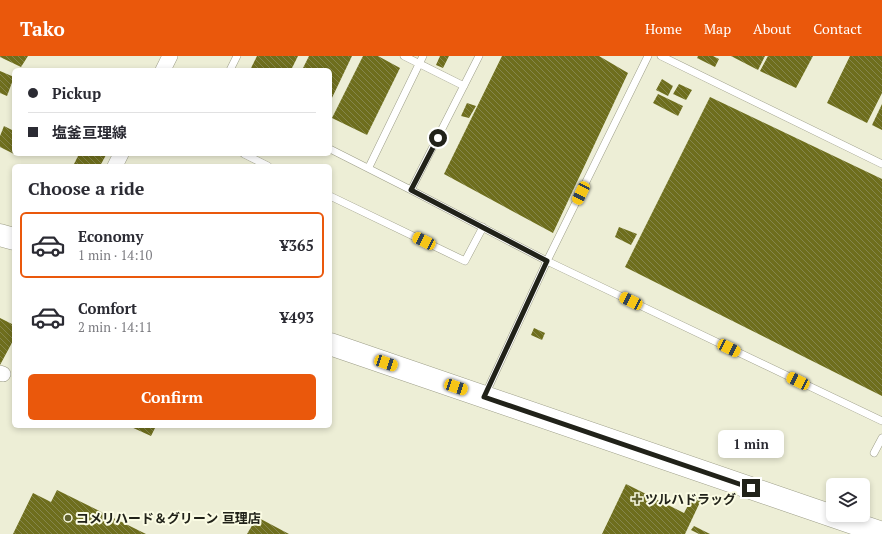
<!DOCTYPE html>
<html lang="en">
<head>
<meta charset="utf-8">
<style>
	:root { --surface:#fff; --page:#f7f7f7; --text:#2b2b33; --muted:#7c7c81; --line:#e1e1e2; --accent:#ea580c }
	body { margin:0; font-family:"PT Serif","Noto Sans JP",serif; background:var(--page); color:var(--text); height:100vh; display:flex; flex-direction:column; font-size:15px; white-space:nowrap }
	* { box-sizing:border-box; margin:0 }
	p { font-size:13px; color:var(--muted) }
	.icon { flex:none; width:22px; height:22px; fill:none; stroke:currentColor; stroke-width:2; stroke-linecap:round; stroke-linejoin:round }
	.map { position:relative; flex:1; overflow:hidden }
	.details { position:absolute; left:12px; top:108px; width:320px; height:264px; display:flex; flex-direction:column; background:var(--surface); border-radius:6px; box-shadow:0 2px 6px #0003 }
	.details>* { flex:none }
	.hud { position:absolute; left:12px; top:12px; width:320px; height:88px; border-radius:6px; box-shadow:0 2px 6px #0003; display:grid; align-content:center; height:88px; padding:0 16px; background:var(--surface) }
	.fabs { position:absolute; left:826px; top:422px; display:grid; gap:8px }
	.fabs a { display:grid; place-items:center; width:44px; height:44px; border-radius:6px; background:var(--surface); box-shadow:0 2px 6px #0003; font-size:20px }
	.end { position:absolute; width:18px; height:18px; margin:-9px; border:5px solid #212219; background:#fff; box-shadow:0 0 0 2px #fff }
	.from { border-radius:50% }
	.bubble { position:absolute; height:28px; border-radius:6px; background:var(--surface); box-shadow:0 2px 6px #0003; font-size:13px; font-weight:800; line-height:28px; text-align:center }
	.car { position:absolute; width:12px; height:24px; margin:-12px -6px; border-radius:5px; box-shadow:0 0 3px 1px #0007; background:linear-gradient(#f5c518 24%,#345 0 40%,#f5c518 0 76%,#345 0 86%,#f5c518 0) }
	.hud b { display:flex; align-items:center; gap:14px; height:38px; font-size:15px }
	.hud b+b { border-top:1px solid var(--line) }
	.hud i { width:10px; height:10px; background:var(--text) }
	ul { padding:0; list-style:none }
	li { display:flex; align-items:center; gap:12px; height:66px; margin:0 8px 6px; padding:0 8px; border:2px solid transparent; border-radius:6px }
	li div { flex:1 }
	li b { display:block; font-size:15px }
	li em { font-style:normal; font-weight:800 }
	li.selected { border-color:var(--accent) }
	li>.icon { width:36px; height:36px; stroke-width:1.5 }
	h2 { padding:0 16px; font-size:18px; line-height:48px }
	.cta { display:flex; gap:8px; margin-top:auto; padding:8px 16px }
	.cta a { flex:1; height:46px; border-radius:6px; background:var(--accent); color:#fff; font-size:16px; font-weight:800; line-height:46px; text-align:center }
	header { display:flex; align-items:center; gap:24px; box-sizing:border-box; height:56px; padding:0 20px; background:var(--accent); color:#fff }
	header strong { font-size:19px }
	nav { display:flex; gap:22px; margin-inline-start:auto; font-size:14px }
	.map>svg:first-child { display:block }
	.building { fill:url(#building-back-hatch) }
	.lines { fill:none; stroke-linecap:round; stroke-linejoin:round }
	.service-casing { stroke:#9c9d87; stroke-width:8 }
	.minor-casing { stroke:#9c9d87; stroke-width:16 }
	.primary-casing { stroke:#9c9d87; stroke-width:23 }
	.service { stroke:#fff; stroke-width:7 }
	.minor { stroke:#fff; stroke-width:15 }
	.primary { stroke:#fff; stroke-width:22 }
	.route { stroke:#212219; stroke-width:5 }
	.poi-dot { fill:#60612e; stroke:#fafbe3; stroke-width:1.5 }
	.labels { text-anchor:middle; stroke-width:4; stroke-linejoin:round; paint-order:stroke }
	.poi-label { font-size:13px; font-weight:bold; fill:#212219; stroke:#fafbe3; text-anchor:start }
</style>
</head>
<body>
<header>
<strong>Tako</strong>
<nav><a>Home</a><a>Map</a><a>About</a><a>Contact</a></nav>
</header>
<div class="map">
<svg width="882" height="478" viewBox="0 0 882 478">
	<defs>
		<pattern id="building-back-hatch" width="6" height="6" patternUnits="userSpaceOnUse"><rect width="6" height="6" fill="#6e6e1d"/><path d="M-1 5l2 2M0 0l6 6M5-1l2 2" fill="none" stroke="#85864c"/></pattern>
	</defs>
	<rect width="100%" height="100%" fill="#edeed6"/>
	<path class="building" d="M0 0H28L21 11 0 1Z
		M257 0H298L291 14H250Z
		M309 0H352L330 46V14H302Z
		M363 0H378L400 12 367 79 332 62Z
		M440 0H449L443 12 436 9Z
		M502 0H599L628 17 553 177 444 118Z
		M698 0H713L719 3 715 11 697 2Z
		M731 0H765L758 14Z
		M768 0H813L796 32 760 15Z
		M850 0H882V37L867 67 827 47Z
		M0 15 14 21 7 40 0 37Z
		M662 23 673 30 668 40 656 34Z
		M679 28 692 34 686 44 673 38Z
		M658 38 683 50 678 60 653 47Z
		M710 41 882 123V340L625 211Z
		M467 47 476 50 469 62 461 60Z
		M882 48V74L872 69Z
		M4 70 14 75V98L0 91V80Z
		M79 98H104L106 99 100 110H73Z
		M619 171 637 178 631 189 615 181Z
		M0 262 14 269V283L0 309Z
		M534 272 545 277 542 284 531 279Z
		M129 370H156L151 380Z
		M626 428 684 457 693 440 701 444 685 478H602Z
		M57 434 146 478H13L33 437 51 446Z
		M257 461 289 478H247Z
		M694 470 710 478H699L691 474Z"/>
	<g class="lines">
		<g class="service-casing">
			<path id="service" d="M404 0 464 30
				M479 0 411 134 547 205 882 365
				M661 0 882 108
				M230 14 237 0
				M330 93 411 134
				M244 98 268 110
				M369 111 423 0
				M330 140 465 205 483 171
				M485 339 547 205 648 0
				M874 397 882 382"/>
		</g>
		<g class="minor-casing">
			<path id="minor" d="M163 14 170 0
				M115 110 121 98
				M0 317 3 318"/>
		</g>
		<g class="primary-casing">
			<path id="primary" d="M0 179 14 183
				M330 288 882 477"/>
		</g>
		<use href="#service" class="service"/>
		<use href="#minor" class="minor"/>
		<use href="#primary" class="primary"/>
	</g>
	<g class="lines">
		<path class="route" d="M438 82 411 134 547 205 484 341 751 432"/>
	</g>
	<g class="poi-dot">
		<path d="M635 437h4v4h4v4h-4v4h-4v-4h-4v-4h4z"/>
		<circle cx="68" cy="462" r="4"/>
	</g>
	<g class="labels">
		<g class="poi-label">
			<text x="645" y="448">ツルハドラッグ</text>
			<text x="76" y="467">コメリハード＆グリーン 亘理店</text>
		</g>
	</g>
</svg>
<div class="fabs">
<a><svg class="icon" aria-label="layers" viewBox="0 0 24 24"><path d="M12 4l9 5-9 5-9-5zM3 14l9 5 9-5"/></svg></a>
</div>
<i class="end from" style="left:438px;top:82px"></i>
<i class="end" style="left:751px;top:432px"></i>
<div class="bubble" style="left:718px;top:374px;width:66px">1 min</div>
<i class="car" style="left:581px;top:137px;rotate:206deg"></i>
<i class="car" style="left:424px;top:185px;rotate:296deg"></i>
<i class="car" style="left:631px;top:245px;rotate:296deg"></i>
<i class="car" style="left:729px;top:292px;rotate:116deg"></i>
<i class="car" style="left:386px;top:307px;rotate:109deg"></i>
<i class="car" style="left:798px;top:325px;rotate:296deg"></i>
<i class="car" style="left:456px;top:331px;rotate:109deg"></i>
<div class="hud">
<b><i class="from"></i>Pickup</b>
<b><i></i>塩釜亘理線</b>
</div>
<section class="details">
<h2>Choose a ride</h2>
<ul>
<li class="selected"><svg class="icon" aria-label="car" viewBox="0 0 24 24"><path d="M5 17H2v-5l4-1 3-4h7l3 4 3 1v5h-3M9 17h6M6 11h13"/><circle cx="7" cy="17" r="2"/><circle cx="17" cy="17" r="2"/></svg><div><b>Economy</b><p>1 min · 14:10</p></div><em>¥365</em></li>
<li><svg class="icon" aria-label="car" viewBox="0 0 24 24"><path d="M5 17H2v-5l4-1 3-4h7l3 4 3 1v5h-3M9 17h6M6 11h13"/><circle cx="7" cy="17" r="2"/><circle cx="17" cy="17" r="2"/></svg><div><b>Comfort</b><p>2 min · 14:11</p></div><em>¥493</em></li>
</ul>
<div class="cta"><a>Confirm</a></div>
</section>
</div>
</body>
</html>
